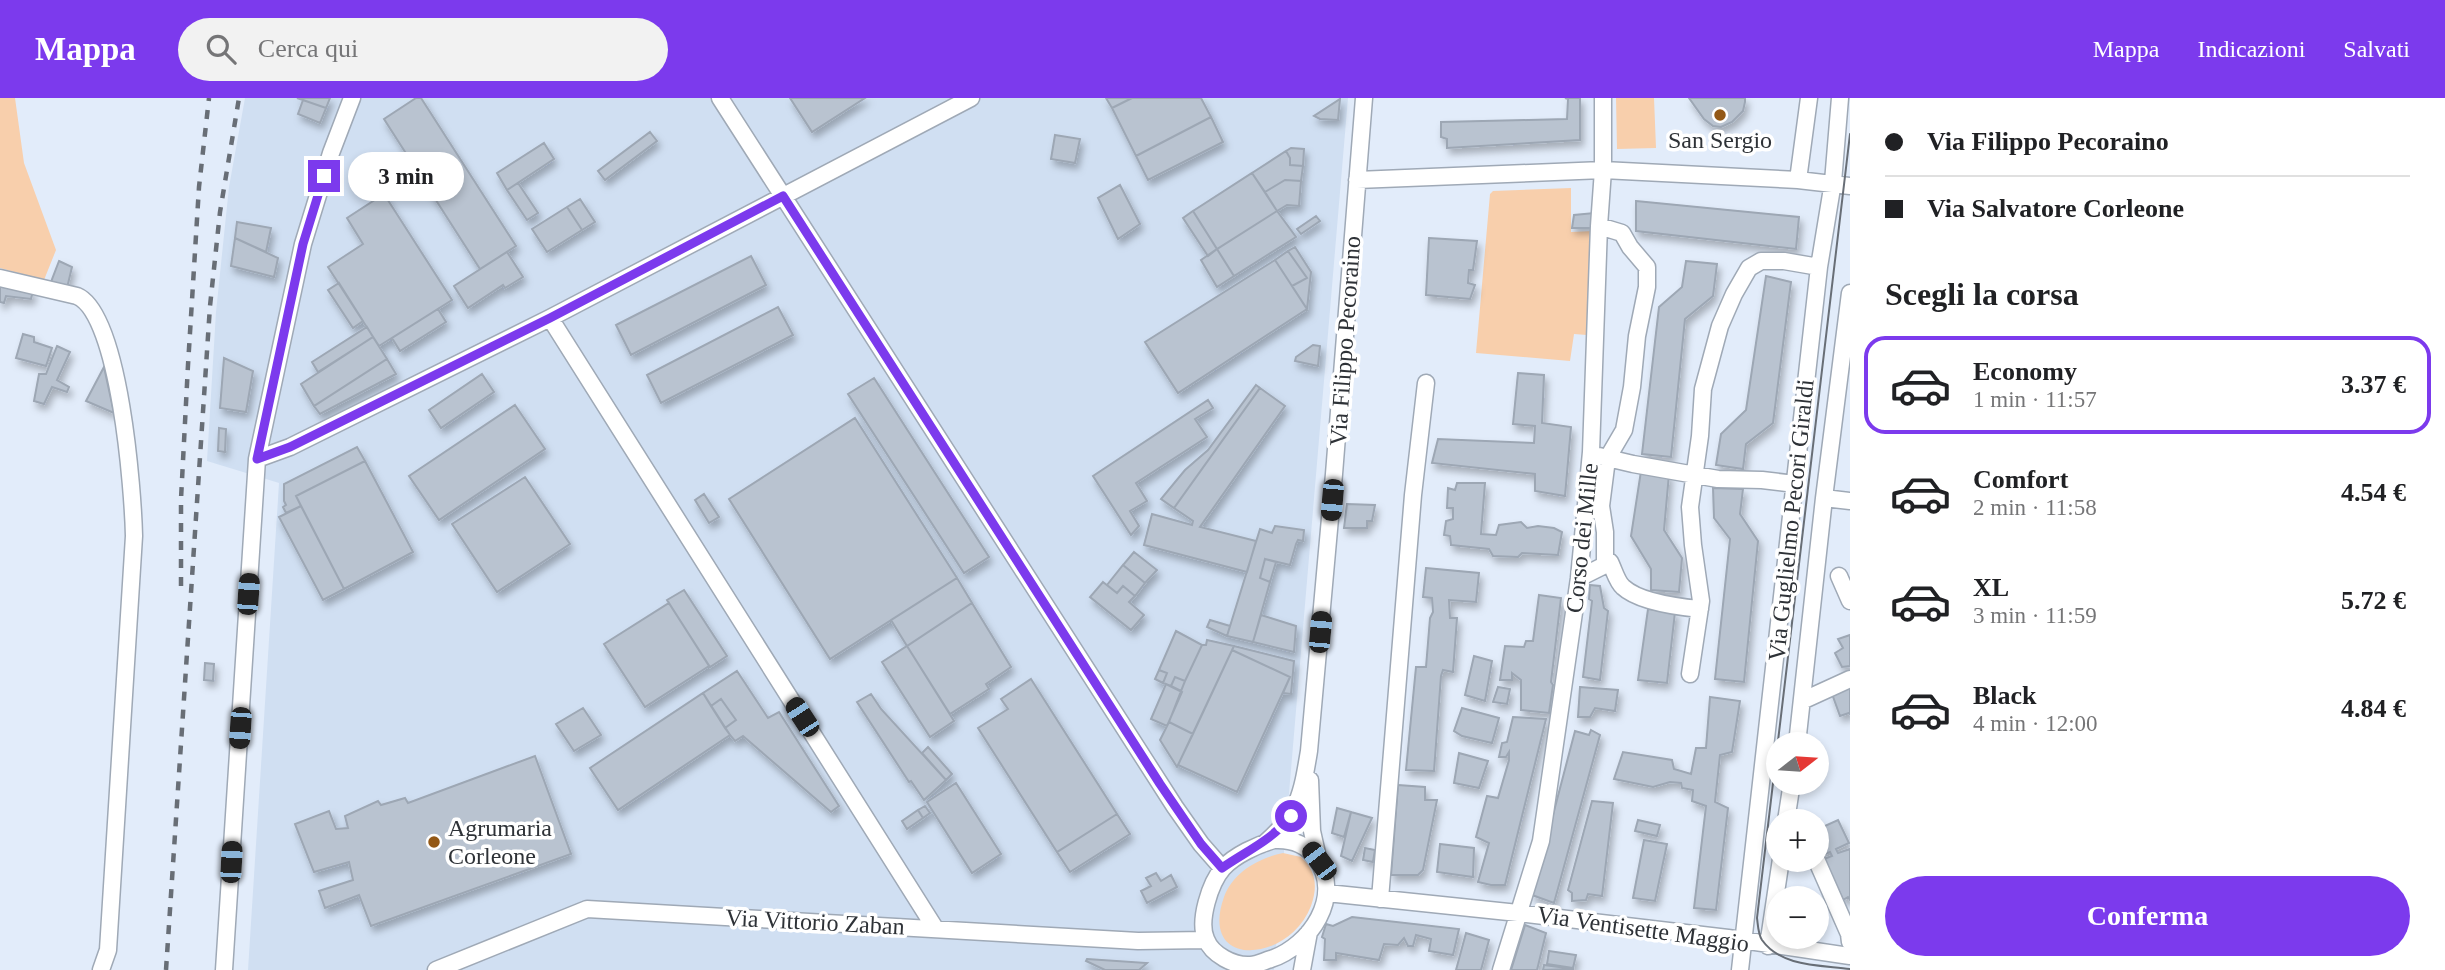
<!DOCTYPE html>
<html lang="it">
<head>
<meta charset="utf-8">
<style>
	:root { --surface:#fff; --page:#f2f2f2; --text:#202124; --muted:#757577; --line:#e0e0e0; --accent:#7c3aed }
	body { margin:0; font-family:Georgia,serif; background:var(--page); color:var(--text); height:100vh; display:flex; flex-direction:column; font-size:26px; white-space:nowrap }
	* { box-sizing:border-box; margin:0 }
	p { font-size:23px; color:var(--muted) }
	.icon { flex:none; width:38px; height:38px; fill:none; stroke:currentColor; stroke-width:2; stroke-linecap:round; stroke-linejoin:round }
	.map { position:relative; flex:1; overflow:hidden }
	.drawer { display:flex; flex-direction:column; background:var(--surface); width:595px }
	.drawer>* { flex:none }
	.hud { display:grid; align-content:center; height:154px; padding:0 35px; background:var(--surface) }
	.needle { width:46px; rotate:73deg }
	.fabs { position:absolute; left:1766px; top:634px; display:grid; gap:14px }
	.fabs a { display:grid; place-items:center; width:63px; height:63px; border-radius:50%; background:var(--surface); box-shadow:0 4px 10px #0003; font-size:35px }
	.end { position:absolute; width:32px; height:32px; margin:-16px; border:9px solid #7c3aed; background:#fff; box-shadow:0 0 0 4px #fff }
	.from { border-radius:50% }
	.bubble { position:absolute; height:49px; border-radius:24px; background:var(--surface); box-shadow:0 4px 10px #0003; font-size:23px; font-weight:700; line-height:49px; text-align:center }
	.car { position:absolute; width:21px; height:42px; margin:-21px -10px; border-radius:9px; box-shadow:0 0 5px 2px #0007; background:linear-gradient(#222 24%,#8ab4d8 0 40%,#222 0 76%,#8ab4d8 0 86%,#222 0) }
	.hud b { display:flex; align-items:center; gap:24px; height:66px; font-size:26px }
	.hud b+b { border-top:2px solid var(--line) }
	.hud i { width:18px; height:18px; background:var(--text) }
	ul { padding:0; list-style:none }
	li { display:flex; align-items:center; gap:21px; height:98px; margin:0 14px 10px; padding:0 21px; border:4px solid transparent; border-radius:21px }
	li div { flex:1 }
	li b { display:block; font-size:26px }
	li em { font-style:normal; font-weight:700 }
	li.selected { border-color:var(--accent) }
	li>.icon { width:63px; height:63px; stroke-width:1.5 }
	h2 { padding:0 35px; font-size:32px; line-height:84px }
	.button { display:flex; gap:14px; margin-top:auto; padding:14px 35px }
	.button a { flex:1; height:80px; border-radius:42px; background:var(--accent); color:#fff; font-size:28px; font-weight:700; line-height:80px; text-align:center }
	header { display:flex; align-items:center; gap:42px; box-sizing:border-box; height:98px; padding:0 35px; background:var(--accent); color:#fff }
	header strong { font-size:33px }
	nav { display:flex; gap:38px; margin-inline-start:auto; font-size:24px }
	.search { width:490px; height:63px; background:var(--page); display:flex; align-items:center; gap:18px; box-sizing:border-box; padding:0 24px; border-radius:38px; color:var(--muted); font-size:26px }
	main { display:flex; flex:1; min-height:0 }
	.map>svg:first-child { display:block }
	.built { fill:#d0dff2 }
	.green { fill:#f8cfac }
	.building { fill:#b9c3d0; stroke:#9da7b4; stroke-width:2; filter:url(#shadow) }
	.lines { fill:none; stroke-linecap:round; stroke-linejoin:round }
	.minor-casing { stroke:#9fa9b6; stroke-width:19 }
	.minor { stroke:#fff; stroke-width:16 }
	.tram { stroke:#686e76; stroke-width:2 }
	.rail { stroke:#686e76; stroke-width:4.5; stroke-dasharray:9 9; stroke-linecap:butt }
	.route { stroke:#7c3aed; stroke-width:9 }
	.poi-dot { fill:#935816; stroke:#fff; stroke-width:2.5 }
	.labels { text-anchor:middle; stroke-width:7; stroke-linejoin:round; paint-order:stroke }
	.poi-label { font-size:24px; fill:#2e3237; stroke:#fff }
	.street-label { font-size:24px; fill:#2e3237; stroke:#fff }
</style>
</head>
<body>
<header>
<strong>Mappa</strong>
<div class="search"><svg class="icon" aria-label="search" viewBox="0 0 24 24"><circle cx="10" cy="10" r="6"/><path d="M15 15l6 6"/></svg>Cerca qui</div>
<nav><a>Mappa</a><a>Indicazioni</a><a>Salvati</a></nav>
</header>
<main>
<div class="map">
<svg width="1850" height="872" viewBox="0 0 1850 872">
	<defs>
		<filter id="shadow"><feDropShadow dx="3" dy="5.5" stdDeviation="3.5" flood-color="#0004"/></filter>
	</defs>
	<rect width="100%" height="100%" fill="#e2ecfa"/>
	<path class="built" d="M245 0H1348L1274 872H248L279 385 207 363 216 214 229 89Z"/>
	<path class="green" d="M0 0H15L24 65 56 152 44 182 0 170Z
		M1616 0H1654L1656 50 1617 51Z
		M1571 90V134L1594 133 1587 237 1574 236 1570 263 1476 255 1490 96 1493 93Z
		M1283 755 1301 759C1316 773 1318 788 1311 808 1289 865 1198 872 1224 799 1233 774 1259 760 1283 755Z"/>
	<path class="building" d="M297 0H330L326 10Z
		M416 0H421L516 148 480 171 384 21Z
		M790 0H865L812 34Z
		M1106 0H1132L1112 10Z
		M1132 0H1201L1211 19 1136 58 1112 10Z
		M1565 0H1580V42L1447 50V41L1441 39V24L1567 21 1568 1Z
		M1689 0H1745V4L1743 13 1732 24 1721 29 1713 28 1704 21Z
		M1340 1 1338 22 1320 21 1314 18Z
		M303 2 326 10 320 25 298 16Z
		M1211 19 1223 44 1148 82 1136 58Z
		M650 34 657 43 605 82 598 73Z
		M1055 37 1080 41 1075 65 1051 61Z
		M544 45 554 61 507 92 497 75Z
		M1291 50 1304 51 1303 68 1290 67V60L1286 53Z
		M1286 53 1290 60V67L1303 68 1301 83 1285 82 1265 94 1252 75Z
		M1252 75 1277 113 1217 151 1193 113Z
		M1285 82 1301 83 1299 108 1287 107 1277 113 1265 94Z
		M518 85 538 115 527 122 507 92Z
		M1120 87 1140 126 1118 141 1098 100Z
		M384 96 452 202 379 248 328 169 363 146 347 120Z
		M580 101 595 124 582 132 567 109Z
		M1636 103 1799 119 1796 151 1636 133Z
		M567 109 582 132 547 154 532 131Z
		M1193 113 1217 151 1208 158 1183 120Z
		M1277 113 1296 139 1234 178 1217 151Z
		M1594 115V130H1572L1574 117Z
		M1316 118 1320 123 1301 136 1297 131Z
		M237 124 271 130 266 154 235 140Z
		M235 140 278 160 274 179 231 168Z
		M1429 140 1477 143 1473 172H1469L1468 185 1475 187 1470 201 1426 197Z
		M1295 149 1311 174 1307 211 1292 188 1307 180 1288 153Z
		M1217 151 1234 178 1217 189 1201 162Z
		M1288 153 1307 180 1292 188 1275 162Z
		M507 154 523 179 505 190 503 187 468 210 454 188Z
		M751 158 766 187 631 257 616 227Z
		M1275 162 1307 211 1178 295 1145 244Z
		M59 163 72 169 67 190 51 184Z
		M1686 163 1717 166 1713 198 1685 221 1671 359 1642 356 1659 209 1682 189Z
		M1766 178 1791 184 1773 325 1746 346 1743 371 1716 367 1721 336 1746 312Z
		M0 185 33 193 31 201 6 198 4 205 0 204Z
		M339 185 363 223 353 230 328 192Z
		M778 209 793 237 661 305 647 277Z
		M438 211 446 224 400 253 392 240Z
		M367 229 373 239 318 274 312 264Z
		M23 236 34 239V244L52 250 46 268 16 260Z
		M373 239 387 261 314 308 301 286Z
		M1313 247 1320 248 1318 268 1295 263 1296 259Z
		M57 248 70 254 57 282 69 289 67 294 52 289 44 306 34 303 39 276H46Z
		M224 260 253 273 246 314 220 310Z
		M387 261 396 276 320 316 314 308Z
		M104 269 114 315 86 303Z
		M1518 275 1544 277 1542 325 1571 329 1565 398 1535 393V376L1432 365 1438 341 1534 345 1535 328 1513 326Z
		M482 276 494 294 441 330 429 312Z
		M874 280 989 459 964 475 848 296Z
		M1256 287 1260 290 1174 410 1161 401 1185 372 1208 352Z
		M1260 290 1285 308 1200 429 1256 443 1247 474 1144 447 1152 416 1192 427 1193 423 1174 410Z
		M1208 302 1213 310 1195 321 1207 339 1136 385 1147 403 1130 413 1139 428 1131 437 1093 378Z
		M515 307 545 351 439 422 409 378Z
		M855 320 957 480 830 561 729 401Z
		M219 330 226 331 225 354 218 353Z
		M357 349 365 363 296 398 301 408 286 415 283 409 286 407 284 403V386Z
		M365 363 413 454 344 491 296 398Z
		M1641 373 1669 376 1664 432 1682 460 1679 494 1651 492V471L1631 438Z
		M525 379 570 446 497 494 452 426Z
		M1457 385H1485L1481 436 1496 437 1499 427 1521 424 1527 430 1538 428 1554 430 1562 434 1558 457 1522 455 1518 459 1493 458 1489 451 1451 447 1450 438 1444 437 1446 423 1453 421V410H1447L1448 390 1455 392Z
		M1713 390 1743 391 1740 416 1758 443 1744 584 1715 581 1730 441 1714 420Z
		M704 396 719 419 709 425 695 402Z
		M1347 406 1375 407 1372 423H1367V430H1344Z
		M301 408 344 491 323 502 279 419Z
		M1275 428 1304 432 1303 443 1298 442 1296 446 1290 467 1265 461 1260 480 1270 484 1253 544 1227 538 1260 431 1272 435Z
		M1134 454 1157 472 1145 485 1123 467Z
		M1265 461 1276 464 1270 484 1260 480Z
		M1123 467 1145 485 1135 498 1123 488 1117 495 1107 487Z
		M1426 470 1479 475 1476 504 1449 502 1450 520H1457L1453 574 1443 572 1441 578 1434 673 1406 672 1416 569H1426L1430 520 1433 514 1432 500 1423 499Z
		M957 480 972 505 907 548 891 522Z
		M1103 484 1117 495 1123 488 1135 498 1129 504 1144 517 1131 532 1090 499Z
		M1590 487 1600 488 1604 510 1608 513 1600 582 1583 579 1592 503 1589 501Z
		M684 492 727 558 710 569 667 502Z
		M1539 497 1561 500 1551 584 1553 587 1549 615 1521 612V582L1512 575V582H1500L1505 548 1524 549 1526 543H1533Z
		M669 505 709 568 645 609 604 546Z
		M972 505 1011 569 986 586 989 591 950 616 907 548Z
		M1648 511 1675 514 1667 585 1638 582Z
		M1261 517 1296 528 1294 554 1253 544Z
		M1210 522 1230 528 1227 538 1207 529Z
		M1176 533 1202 547 1185 583 1175 579 1171 588 1163 585 1167 575 1159 572Z
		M1850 537V568L1842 569 1835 555 1843 550 1838 541Z
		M1207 542 1234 548 1193 636 1169 624 1185 583 1202 547H1206Z
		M907 548 954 623 930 639 882 564Z
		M1234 548 1294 563 1291 596 1283 595 1290 579 1232 552Z
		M1232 552 1290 579 1237 694 1178 667Z
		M1474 558 1492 563 1485 603 1465 597Z
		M205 565 214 566 213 583 204 582Z
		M1159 572 1167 575 1163 585 1155 581Z
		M737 573 768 620 779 614 839 708 831 714 743 638 735 643 730 637 725 630 736 622 721 601 711 608 703 595Z
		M1175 579 1185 583 1181 593 1171 588Z
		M1031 581 1117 716 1057 754 978 630 1008 611 1001 601Z
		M1166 586 1182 594 1167 628 1151 621Z
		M1850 586V616L1849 615 1840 618 1831 593Z
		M1498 589 1510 591 1507 606 1493 604Z
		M1580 589 1618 592 1615 613 1595 610 1590 619H1578Z
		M703 595 730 637 618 712 590 670Z
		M871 596 881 611 946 682 924 702 911 683 909 684 857 604Z
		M1710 599 1740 603 1732 654 1720 657 1715 704 1728 710 1716 812 1694 810 1706 708 1692 703 1693 692 1682 690 1681 685 1670 684 1653 689 1614 681 1623 654 1672 662 1674 671 1691 676 1696 650H1706Z
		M721 601 736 622 725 630 711 608Z
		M583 610 601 637 574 653 556 626Z
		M1462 610 1499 620 1492 645 1462 638 1454 633Z
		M1513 619 1546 621 1505 787H1491L1478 784 1489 745 1476 739 1487 698 1498 700 1509 662V654L1506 659H1499L1502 645 1507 644Z
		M1169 624 1193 636 1177 669 1160 642Z
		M1591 632 1600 637 1554 805 1532 797 1575 633 1589 637Z
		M928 649 952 676 946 682 922 655Z
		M1459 655 1488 663 1479 690 1454 685Z
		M535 658 571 756 371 828 359 797 325 810 319 793 353 782 349 764 314 774 295 726 329 713 336 731 348 730 345 718 378 703 381 707 405 700 408 705Z
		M956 685 1001 756 972 775 927 704Z
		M1398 687 1425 689V702H1437L1423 772 1418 777H1391Z
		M1592 703 1613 705 1602 798 1588 796 1586 802 1572 803V795L1568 792Z
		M925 708 930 715 923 720 918 712Z
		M1337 710 1351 714 1344 739 1332 735Z
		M918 712 923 720 907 731 902 723Z
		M1351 714 1372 720 1352 763 1341 758Z
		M1117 716 1130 736 1070 774 1057 754Z
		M1638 722 1660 727 1657 738 1635 733Z
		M1838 722 1849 745 1836 751 1838 755 1850 751V802L1848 799 1843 802 1824 761 1832 758 1830 754 1823 757 1816 744V732Z
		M1644 742 1667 746 1655 803 1633 800Z
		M1440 746 1474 750 1473 779 1437 774Z
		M1365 750 1375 752 1373 764 1363 762Z
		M1156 775 1161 783 1171 777 1177 789 1147 805 1141 793 1151 788 1146 780Z
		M1352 819 1459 831 1453 857 1429 853 1431 841 1416 837 1413 848H1408L1404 840 1398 847 1384 846 1379 862 1336 855V862H1324L1325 841 1322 839 1326 826 1333 828Z
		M1525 827 1546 835 1537 872H1511Z
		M1466 835 1489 842 1481 872H1456Z
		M1549 853 1576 857 1573 870 1547 866Z
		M1087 861 1147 865 1139 872H1105L1086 863Z
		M1544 867 1574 871 1543 872Z"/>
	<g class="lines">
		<g class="minor-casing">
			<path id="minor" d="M720 0 1175 709 1201 746 1222 770
				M1357 82 1603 72 1798 82 1850 88
				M1798 82 1809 0
				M0 180 77 198C120 216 133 394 134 438L108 852 101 872
				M550 220 935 830
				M1599 358 1633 366 1718 381 1762 382 1795 386
				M257 361 290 349 550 220 971 0
				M1824 400 1850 403
				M1605 467 1610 464C1614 472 1617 484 1623 489 1639 504 1679 509 1700 511
				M1839 478 1850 503
				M1579 480 1605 467V434L1601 408 1607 361 1624 332 1632 289 1637 238 1647 189V169L1630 149 1622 135 1599 128
				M1690 576 1701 503 1693 447 1690 409 1700 338 1703 291 1720 228 1734 196 1749 170 1761 163H1784L1819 169
				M1804 602 1850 581
				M1797 646 1824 400 1850 195
				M1310 682 1312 733 1318 760
				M1786 723 1792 684
				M1274 742C1291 741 1306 746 1316 760 1344 798 1310 848 1271 861 1264 863 1257 867 1250 867 1234 868 1212 857 1206 841 1198 823 1210 785 1223 770 1235 757 1257 747 1274 742Z
				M1265 745C1299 716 1302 695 1309 653L1334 376 1364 0
				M1816 761 1849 836 1850 844
				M1327 795 1518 815 1728 840 1850 858
				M1380 801 1413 397 1426 285
				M1768 848 1781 761
				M224 872 257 361 303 146 331 55 352 0
				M436 872 587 811 1138 843 1206 842
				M1302 872 1309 834
				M1501 872 1541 743 1579 480 1591 354 1599 128 1603 72V0
				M1740 872 1819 169 1833 84 1840 0"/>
		</g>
		<use href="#minor" class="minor"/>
		<path class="tram" d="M1850 36 1757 820C1758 827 1758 836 1762 842 1781 869 1820 867 1850 871"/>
		<path class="rail" d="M181 488V401L188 267 199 89 209 0
			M166 872 210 208 220 114 239 0"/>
	</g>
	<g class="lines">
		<path class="route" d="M324 78 303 146 257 361 290 349 550 220 783 98 1160 686 1201 746 1222 770C1248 752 1271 743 1291 718"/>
	</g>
	<g class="poi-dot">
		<circle cx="1720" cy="17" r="7"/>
		<circle cx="434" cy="744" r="7"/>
	</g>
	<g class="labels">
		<g class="poi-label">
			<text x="1720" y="50">San Sergio</text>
			<text x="448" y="738" text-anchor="start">Agrumaria<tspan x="448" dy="28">Corleone</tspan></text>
		</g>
		<g class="street-label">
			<text transform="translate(1345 243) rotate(-86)" y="8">Via Filippo Pecoraino</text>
			<text transform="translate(1791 422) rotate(-84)" y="8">Via Guglielmo Pecori Giraldi</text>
			<text transform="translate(1582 440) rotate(-84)" y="8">Corso dei Mille</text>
			<text transform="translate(815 824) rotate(3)" y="8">Via Vittorio Zaban</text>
			<text transform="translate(1643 831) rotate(8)" y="8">Via Ventisette Maggio</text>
		</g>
	</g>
</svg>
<div class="fabs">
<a><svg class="needle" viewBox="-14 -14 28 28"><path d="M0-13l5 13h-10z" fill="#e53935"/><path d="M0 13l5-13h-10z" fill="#757577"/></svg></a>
<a>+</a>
<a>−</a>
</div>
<i class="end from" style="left:1291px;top:718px"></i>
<i class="end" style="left:324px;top:78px"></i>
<div class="bubble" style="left:348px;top:54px;width:116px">3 min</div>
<i class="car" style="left:1332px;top:402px;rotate:185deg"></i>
<i class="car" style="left:248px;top:496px;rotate:4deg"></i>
<i class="car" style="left:1320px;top:534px;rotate:5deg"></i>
<i class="car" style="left:802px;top:619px;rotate:327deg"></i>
<i class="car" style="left:240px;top:630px;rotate:184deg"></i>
<i class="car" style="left:1319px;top:763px;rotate:323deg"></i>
<i class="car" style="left:231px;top:764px;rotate:3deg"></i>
</div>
<section class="drawer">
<div class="hud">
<b><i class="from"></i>Via Filippo Pecoraino</b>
<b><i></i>Via Salvatore Corleone</b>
</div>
<h2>Scegli la corsa</h2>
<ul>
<li class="selected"><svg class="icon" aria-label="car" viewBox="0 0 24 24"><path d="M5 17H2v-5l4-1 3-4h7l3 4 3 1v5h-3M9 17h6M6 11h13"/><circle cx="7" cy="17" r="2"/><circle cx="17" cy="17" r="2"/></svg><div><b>Economy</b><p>1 min · 11:57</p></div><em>3.37 €</em></li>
<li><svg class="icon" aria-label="car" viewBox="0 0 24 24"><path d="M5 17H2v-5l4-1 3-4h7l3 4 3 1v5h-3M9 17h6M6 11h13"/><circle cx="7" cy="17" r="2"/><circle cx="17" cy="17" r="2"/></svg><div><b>Comfort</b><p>2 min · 11:58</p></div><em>4.54 €</em></li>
<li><svg class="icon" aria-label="car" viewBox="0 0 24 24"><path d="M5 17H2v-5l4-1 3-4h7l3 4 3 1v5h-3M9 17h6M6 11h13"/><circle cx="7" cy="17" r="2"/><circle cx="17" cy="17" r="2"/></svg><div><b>XL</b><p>3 min · 11:59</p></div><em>5.72 €</em></li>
<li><svg class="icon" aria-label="car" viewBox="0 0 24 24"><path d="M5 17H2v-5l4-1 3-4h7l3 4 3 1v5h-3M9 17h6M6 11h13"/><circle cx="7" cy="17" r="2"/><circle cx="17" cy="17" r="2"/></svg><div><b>Black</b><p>4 min · 12:00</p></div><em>4.84 €</em></li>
</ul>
<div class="button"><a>Conferma</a></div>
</section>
</main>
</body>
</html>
